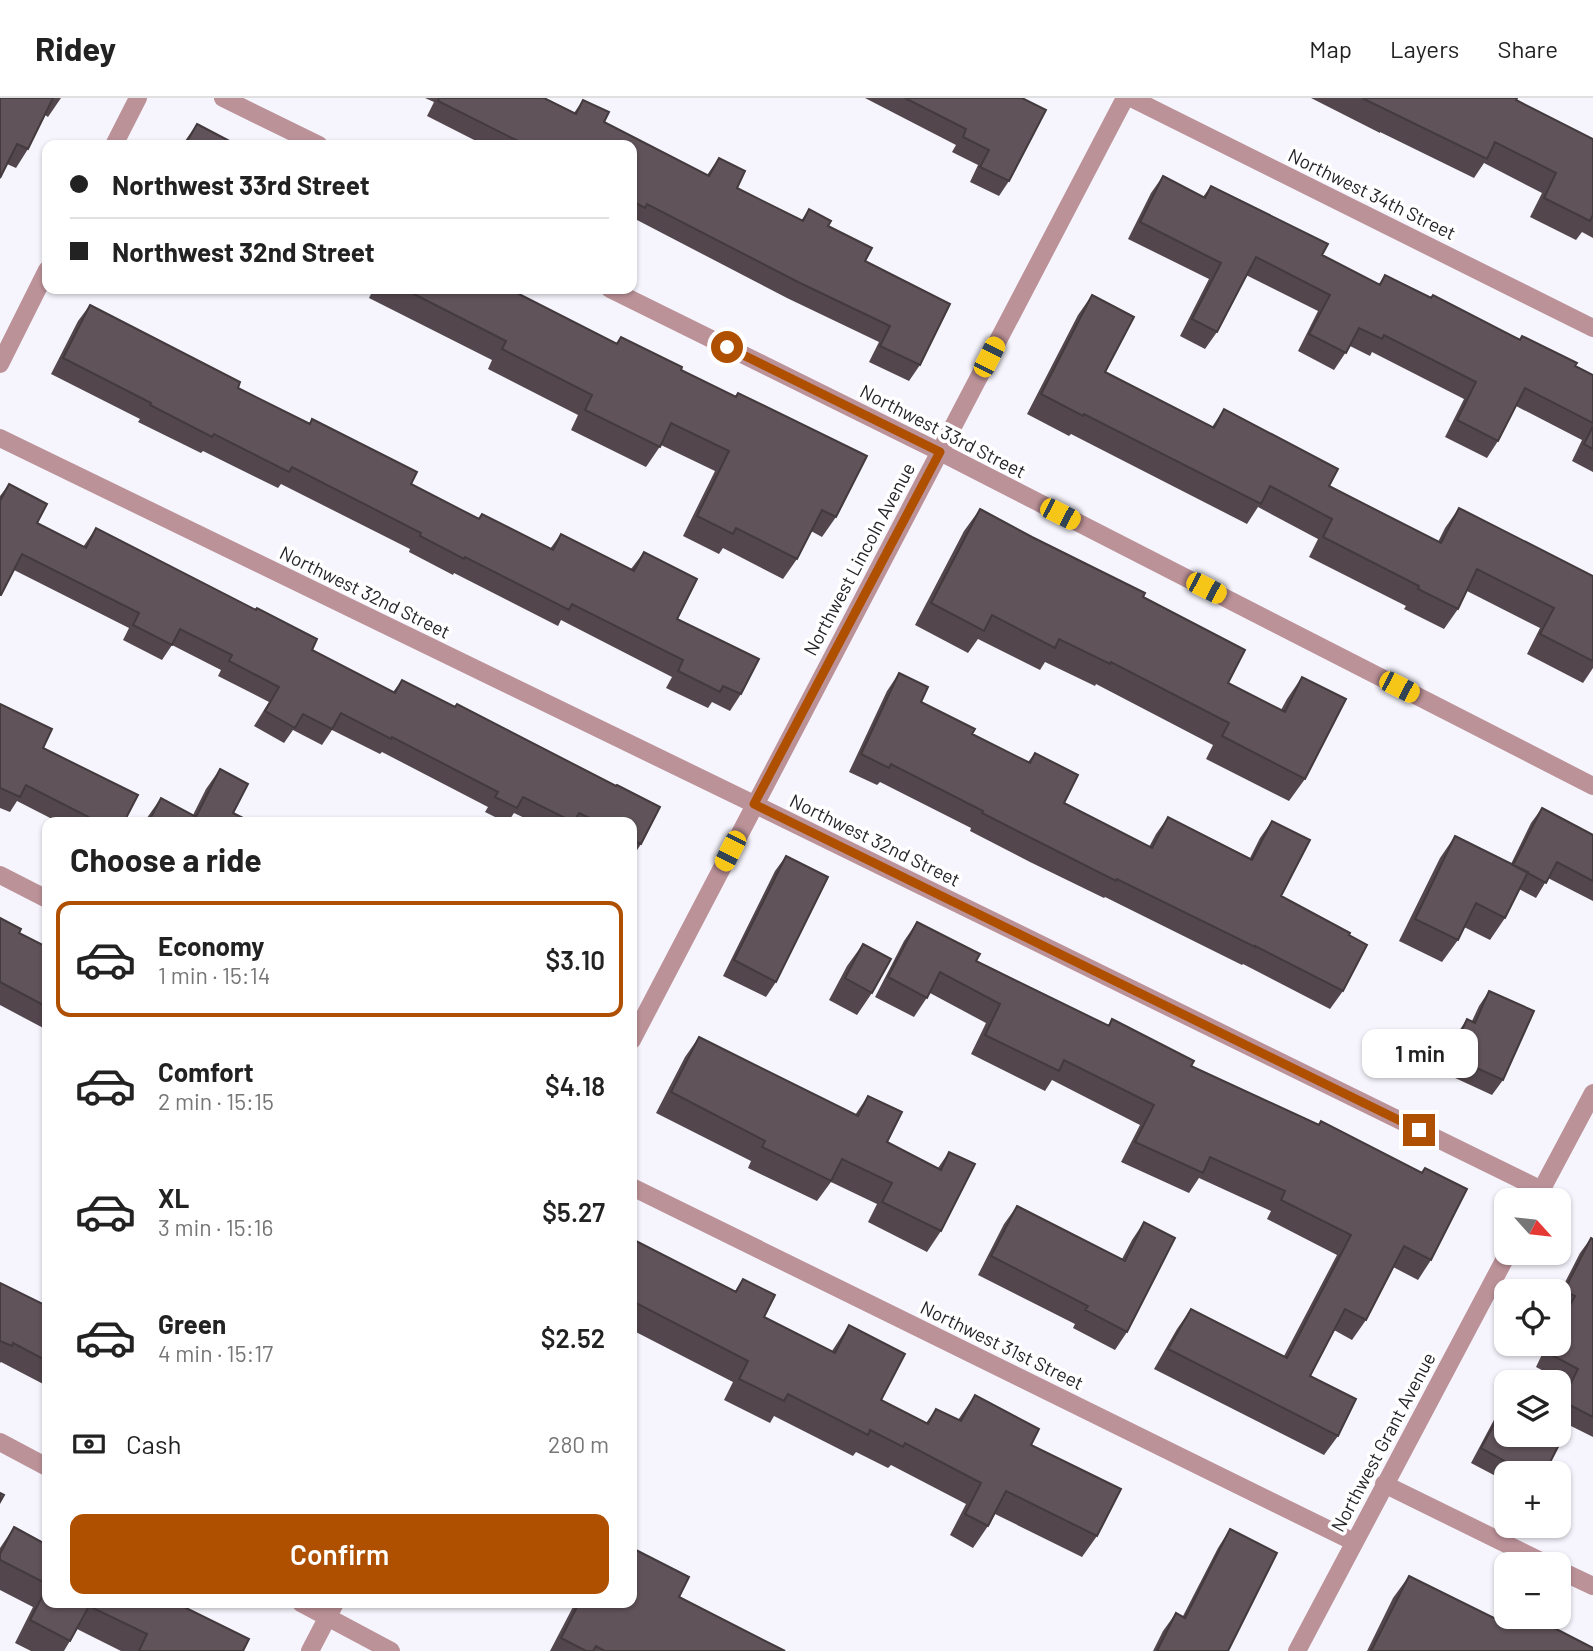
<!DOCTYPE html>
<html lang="en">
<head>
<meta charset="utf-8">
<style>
	:root { --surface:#fff; --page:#f6f6f6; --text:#222; --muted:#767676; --line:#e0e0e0; --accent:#af5000 }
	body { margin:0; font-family:Barlow,sans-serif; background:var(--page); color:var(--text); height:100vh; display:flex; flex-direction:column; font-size:26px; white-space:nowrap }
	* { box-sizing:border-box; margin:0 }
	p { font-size:23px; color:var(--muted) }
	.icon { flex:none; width:38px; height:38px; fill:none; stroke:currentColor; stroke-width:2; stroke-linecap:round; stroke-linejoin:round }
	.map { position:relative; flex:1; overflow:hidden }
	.side { position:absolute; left:42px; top:719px; width:595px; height:791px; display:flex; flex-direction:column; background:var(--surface); border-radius:14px; box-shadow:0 2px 5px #0004 }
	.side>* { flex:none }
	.top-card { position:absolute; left:42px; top:42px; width:595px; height:154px; border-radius:14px; box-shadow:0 2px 5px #0004; display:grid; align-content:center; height:154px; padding:0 28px; background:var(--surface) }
	.needle { width:46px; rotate:117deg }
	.fabs { position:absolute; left:1494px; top:1090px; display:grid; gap:14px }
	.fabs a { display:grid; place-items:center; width:77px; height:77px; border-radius:14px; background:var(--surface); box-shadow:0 2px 5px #0004; font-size:35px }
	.end { position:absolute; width:32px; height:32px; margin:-16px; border:9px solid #af5000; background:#fff; box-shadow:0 0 0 4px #fff }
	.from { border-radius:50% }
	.bubble { position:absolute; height:49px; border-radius:14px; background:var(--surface); box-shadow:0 2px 5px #0004; font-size:23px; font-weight:600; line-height:49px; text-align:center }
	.car { position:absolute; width:21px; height:42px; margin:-21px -10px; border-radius:9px; box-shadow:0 0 5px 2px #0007; background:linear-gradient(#f5c518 24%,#345 0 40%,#f5c518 0 76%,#345 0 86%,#f5c518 0) }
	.top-card b { display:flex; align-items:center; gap:24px; height:66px; font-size:26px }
	.top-card b+b { border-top:2px solid var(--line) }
	.top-card i { width:18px; height:18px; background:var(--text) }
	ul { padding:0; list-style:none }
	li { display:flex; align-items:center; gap:21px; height:116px; margin:0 14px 10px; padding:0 14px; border:4px solid transparent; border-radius:14px }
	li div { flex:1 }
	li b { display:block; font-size:26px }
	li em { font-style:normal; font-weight:600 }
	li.selected { border-color:var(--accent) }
	li>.icon { width:63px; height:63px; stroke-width:1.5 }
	h2 { padding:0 28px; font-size:32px; line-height:84px }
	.pay { display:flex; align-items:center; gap:18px; height:77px; padding:0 28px; font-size:26px }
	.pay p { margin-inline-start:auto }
	.action { display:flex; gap:14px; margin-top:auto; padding:14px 28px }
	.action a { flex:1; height:80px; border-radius:14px; background:var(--accent); color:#fff; font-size:28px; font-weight:600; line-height:80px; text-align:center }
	header { display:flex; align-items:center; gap:42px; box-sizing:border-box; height:98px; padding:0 35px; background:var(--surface); border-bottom:2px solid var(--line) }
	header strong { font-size:33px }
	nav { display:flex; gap:38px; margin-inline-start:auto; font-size:24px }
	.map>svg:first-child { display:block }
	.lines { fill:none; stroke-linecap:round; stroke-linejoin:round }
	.minor { stroke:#bc9299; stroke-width:18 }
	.tertiary { stroke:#bc9299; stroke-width:18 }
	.wall { fill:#53474d }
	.building { fill:#605359; stroke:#433a3e; stroke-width:2 }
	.route { stroke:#af5000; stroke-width:9 }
	.labels { text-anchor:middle; stroke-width:7; stroke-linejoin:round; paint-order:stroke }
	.street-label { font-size:19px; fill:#252429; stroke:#fff }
</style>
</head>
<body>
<header>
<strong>Ridey</strong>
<nav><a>Map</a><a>Layers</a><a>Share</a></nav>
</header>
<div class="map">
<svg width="1593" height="1553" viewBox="0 0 1593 1553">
	<rect width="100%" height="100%" fill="#f6f5fd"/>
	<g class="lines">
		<path class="minor" d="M223 0 319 47
			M1131 0 1593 230
			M114 47 138 0
			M610 191 940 354 1593 688
			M0 266 47 172
			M0 340 754 706 1542 1092
			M0 777 47 801
			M632 942 1125 0
			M632 1089 1354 1444
			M0 1344 47 1369
			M1384 1386 1547 1466
			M1559 1472 1593 1488
			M301 1505 391 1553
			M310 1553 335 1505"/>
		<path class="tertiary" d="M1536 1102 1593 995
			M1297 1553 1508 1155"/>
	</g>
	<path class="wall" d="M0 0H61L48 19 45 17 28 51 16 70 7 66Z
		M425 0H544L574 15 583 2 604 24 707 77 719 60 737 90 801 123 809 111 828 128 865 163 920 267 909 283 869 264 879 244 787 200 637 122 634 125 632 124V47H484L427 18 434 4Z
		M865 0H1022L1009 83 999 98 970 84 978 67 952 54 956 47Z
		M1311 0H1517L1516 2 1593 41V140L1582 134 1576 142 1530 119 1542 95 1484 65 1474 80 1380 34V35Z
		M197 26 237 47H182Z
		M1163 78 1203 99 1211 88 1322 157 1379 186 1385 177 1520 241 1522 238 1593 277V374L1572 363 1582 342 1516 308 1498 343 1487 360 1445 339 1464 301 1372 254 1370 258 1350 248 1334 272 1298 253 1318 213 1246 177 1217 234 1205 251 1180 238 1209 181 1128 141 1151 95Z
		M370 191H514L513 193 616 246 621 239 681 272 735 299 738 295 836 419 822 439 811 433 797 461 783 481 723 450 719 456 683 438 715 373 661 347 646 369 571 332 578 317 488 271 492 262 369 200 373 192Z
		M1092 197 1105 274 1212 329 1224 311 1329 388 1438 444 1445 430 1459 410 1593 478V570L1583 585 1527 556 1540 530 1467 493 1458 511 1444 531 1404 511 1406 508 1309 459 1318 441 1258 409 1247 426 1071 336 1069 338 1027 316 1078 217Z
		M90 207 238 290 309 326 312 321 411 386 479 421 482 416 550 451 561 436 631 471 644 454 677 521 741 596 730 613 712 604 708 610 666 590 672 579 561 522 558 528 454 475 453 477 409 454 410 451 281 386 278 390 203 353 201 355 138 324 140 321 51 276 78 223Z
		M9 386 47 406 37 425 83 449 96 430 255 512 257 510 317 541 312 552 393 594 402 582 455 609 457 606 615 688 617 687 660 709 641 746 632 760V724H533L514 715 508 724H505L485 714 488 709 382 654 380 656 332 632 322 647 293 632 284 645 254 628 269 604 218 578 221 572 172 547 162 562 123 542 129 530 14 472 0 498V398Z
		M980 411 1143 499 1228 585 1281 612 1287 601 1302 579 1305 681 1289 703 1206 661 1213 647 1096 586 1095 588 1045 564 1040 572 978 541 968 555 915 527 964 433Z
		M899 575 921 604 972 636 1028 664 1035 655 1064 705 1149 749 1156 736 1168 719 1250 760 1260 740 1272 723 1281 798 1349 837 1343 893 1330 911 1243 866 1242 867 1105 799 1104 800 1030 764 970 733 971 730 880 684 877 687 849 674 887 593Z
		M0 606 43 650 124 724H58L17 703 10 714 0 710Z
		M220 671 233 715 251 724H144L161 700 193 717 206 691Z
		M1542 710 1593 737V803L1548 780 1536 800 1519 791 1505 820 1490 842 1464 829 1458 842 1442 864 1399 843 1440 760 1455 738 1511 766 1531 725Z
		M786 758 776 884 766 899 723 878 775 773Z
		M0 820 19 835 47 849V932L0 907Z
		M917 824 976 863 1108 928 1112 921 1191 968 1421 1075 1425 1070 1431 1162 1418 1182 1393 1169 1366 1222 1352 1242 1334 1232 1310 1278 1338 1338 1324 1357 1154 1271 1177 1231 1191 1211 1284 1258 1337 1157 1267 1121 1271 1113 1199 1080 1189 1095 1121 1064 1140 1027 1052 982 1045 993 971 956 986 925 930 895 914 919 875 899 904 843Z
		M863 846 872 895 857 917 829 902 847 868Z
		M1489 893 1503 982 1492 997 1440 973 1457 936 1467 921 1472 923 1479 908Z
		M699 939 855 1017 868 998 887 1044 938 1070 949 1054 941 1133 927 1154 868 1124 877 1106 831 1084 817 1103 748 1070 751 1063 656 1015 685 959Z
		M1017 1108 1122 1161 1132 1142 1144 1124 1127 1234 1115 1252 1073 1230 1075 1226 978 1177 1004 1126Z
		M1591 1140 1593 1248V1339L1559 1322V1303L1568 1286 1536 1269 1547 1246H1559V1223L1564 1213 1559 1211V1196L1580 1155Z
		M632 1141 735 1193 743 1181 764 1219 832 1253 849 1227 881 1302 926 1325 936 1311 958 1322 975 1297 1031 1347 1097 1438 1082 1459 995 1416 988 1428 973 1450 950 1437 966 1406 891 1367 888 1370 856 1354 853 1358 774 1318 770 1325 724 1302 733 1284 632 1232Z
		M0 1185 47 1208V1288L1 1264 0 1265Z
		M1507 1303 1544 1376H1507V1384L1471 1365 1496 1318Z
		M14 1429 43 1444 47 1438V1505H176L243 1553H121L77 1531 64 1553H31L15 1545 33 1509 0 1492V1450Z
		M1230 1431 1228 1553H1153L1163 1533 1176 1515 1183 1518 1218 1450Z
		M1409 1478 1502 1524 1507 1517V1519H1533L1593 1553H1367L1393 1500Z
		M679 1499 785 1553H550L575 1505H632Z"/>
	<path class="building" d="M0 0H53L28 51 17 46 0 80Z
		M439 0H544L576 16 583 2 609 14 604 24 709 78 719 60 745 73 737 90 803 123 809 111 831 123 828 128 872 150 865 163 950 206 920 267 880 248 890 228 798 184 647 106 645 110 632 103V47H516L518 43 438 3Z
		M905 0H1022L1046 12 1009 83 980 69 989 52 963 39 966 31Z
		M1362 0H1517L1516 2 1593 41V117L1590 123 1544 100 1556 75 1495 44 1487 61Z
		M197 26 237 47H185Z
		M1163 78 1205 100 1211 88 1328 146 1322 157 1380 187 1385 177 1431 200 1433 197 1520 242 1522 238 1577 265 1575 268 1593 277V325L1525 290 1498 343 1457 322 1476 284 1384 237 1382 241 1359 230 1346 255 1309 236 1330 197 1256 159 1217 234 1192 221 1221 165 1140 124Z
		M404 191H514L513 193 617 246 621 239 682 269 681 272 736 299 738 295 867 358 836 419 822 412 797 461 736 430 733 436 697 418 729 353 671 325 660 349 585 312 592 297 502 251 506 243Z
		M1092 197 1134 219 1105 274 1214 330 1224 311 1338 371 1329 388 1441 445 1459 410 1593 478V563L1540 536 1554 510 1477 471 1458 511 1418 491 1419 488 1323 439 1332 421 1270 388 1261 406 1084 316 1083 318 1041 296Z
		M90 207 240 284 238 290 310 326 312 321 417 374 411 386 479 421 482 416 553 452 561 436 634 473 644 454 697 481 677 521 759 561 741 596 723 588 720 594 678 573 683 562 572 506 569 512 465 459 464 461 420 438 421 435 292 369 289 374 214 336 212 339 150 307 151 305 63 260Z
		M1593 328V351L1584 346Z
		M9 386 47 406 37 425 86 450 96 430 256 512 257 510 317 541 312 552 395 595 402 582 455 609 457 606 616 688 617 687 660 709 641 746 632 742V724H598L579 715 574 724H573L523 699 517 710 495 699 498 694 392 639 391 641 341 615 332 631 303 616 295 630 265 613 279 589 229 563 232 557 180 531 172 547 133 527 139 515 22 456 1 497H0V403Z
		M980 411 1032 439 1145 495 1143 499 1245 552 1228 585 1285 614 1302 579 1346 601 1305 681 1222 638 1229 625 1111 564 1110 566 1059 541 1055 550 992 517 984 533 931 505Z
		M899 575 928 589 921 604 975 631 972 636 1030 665 1035 655 1078 677 1064 705 1152 750 1168 719 1252 762 1272 723 1310 742 1281 798 1350 835 1349 837 1367 847 1343 893 1255 848V849L1117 781 1116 783 1043 746 982 715 983 713 891 666 889 670 861 656Z
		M0 606 52 631 43 650 138 697 124 724H98L26 687 20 699 0 690Z
		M220 671 248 686 233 715 251 724H152L149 723 161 700 196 719Z
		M1542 710 1593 737V783L1557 764 1546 785 1513 767Z
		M1455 738 1528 774 1505 820 1476 805 1458 842 1415 821Z
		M786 758 828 779 776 884 734 862Z
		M0 820 21 831 19 835 47 849V909L0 884Z
		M917 824 980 856 976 863 1109 928 1112 921 1194 963 1191 968 1319 1027 1321 1023 1422 1075 1425 1070 1467 1091 1431 1162 1404 1148 1366 1222 1345 1211 1310 1278 1356 1301 1338 1338 1168 1251 1191 1211 1287 1260 1351 1137 1281 1102 1285 1093 1210 1059 1203 1075 1135 1044 1154 1007 1064 962 1059 973 985 937 1000 906 940 874 927 900 888 879Z
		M863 846 891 861 872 895 845 880Z
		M1489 893 1534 913 1503 982 1450 958 1467 921 1475 925Z
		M699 939 858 1018 868 998 902 1014 887 1044 941 1072 949 1054 975 1066 941 1133 882 1104 892 1085 842 1061 831 1083 762 1049 765 1043 671 994Z
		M1017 1108 1125 1163 1144 1124 1175 1140 1127 1234 1085 1212 1088 1208 991 1158Z
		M1591 1140 1593 1141V1319L1562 1303 1578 1271 1546 1254 1550 1246H1559V1228L1575 1198 1564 1193Z
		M632 1141 736 1194 743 1181 775 1197 764 1219 835 1255 849 1227 905 1256 881 1302 928 1326 936 1311 961 1323 975 1297 1039 1331 1031 1347 1121 1391 1097 1438 1006 1393 988 1428 965 1416 981 1385 905 1345 903 1349 870 1332 868 1337 788 1296 784 1303 739 1281 748 1263 632 1203Z
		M0 1185 47 1208V1263L13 1245 12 1248 0 1243Z
		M1507 1303V1337H1559V1331L1565 1335 1544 1376H1528L1481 1350Z
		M0 1395 4 1397 0 1404Z
		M14 1429 45 1446 47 1442V1486L0 1462V1456Z
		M1230 1431 1277 1455 1228 1553H1157L1176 1515 1185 1520Z
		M632 1450 689 1479 679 1499 785 1553H605L596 1548 593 1553H586L561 1540 579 1505H632Z
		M1409 1478 1504 1525 1508 1519H1533L1593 1550V1553H1371Z
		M47 1489V1505H176L249 1541 243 1553H139L147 1536 89 1508 70 1543 30 1522Z"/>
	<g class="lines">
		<path class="route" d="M727 249 940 354 754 706 1419 1032"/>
	</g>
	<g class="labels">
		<g class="street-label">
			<text transform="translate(1372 96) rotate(26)" y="7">Northwest 34th Street</text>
			<text transform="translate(943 333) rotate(27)" y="7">Northwest 33rd Street</text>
			<text transform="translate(859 461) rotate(-62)" y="7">Northwest Lincoln Avenue</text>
			<text transform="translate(365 494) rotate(26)" y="7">Northwest 32nd Street</text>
			<text transform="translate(875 742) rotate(26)" y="7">Northwest 32nd Street</text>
			<text transform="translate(1002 1247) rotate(26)" y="7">Northwest 31st Street</text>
			<text transform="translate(1383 1344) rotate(-62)" y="7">Northwest Grant Avenue</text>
		</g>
	</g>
</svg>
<div class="fabs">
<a><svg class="needle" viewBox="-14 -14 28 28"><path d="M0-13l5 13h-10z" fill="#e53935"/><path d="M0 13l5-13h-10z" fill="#767676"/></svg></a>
<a><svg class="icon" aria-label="locate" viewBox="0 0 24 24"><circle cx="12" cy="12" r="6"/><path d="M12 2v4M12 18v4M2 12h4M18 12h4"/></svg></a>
<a><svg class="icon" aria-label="layers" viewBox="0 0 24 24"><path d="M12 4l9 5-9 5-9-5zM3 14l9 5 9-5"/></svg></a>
<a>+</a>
<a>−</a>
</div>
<i class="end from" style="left:727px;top:249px"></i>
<i class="end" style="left:1419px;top:1032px"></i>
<div class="bubble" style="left:1362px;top:931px;width:116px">1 min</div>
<i class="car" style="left:989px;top:259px;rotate:27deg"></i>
<i class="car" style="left:1060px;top:416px;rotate:117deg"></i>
<i class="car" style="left:1206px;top:490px;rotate:117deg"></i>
<i class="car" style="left:1399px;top:589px;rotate:117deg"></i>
<i class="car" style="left:730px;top:753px;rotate:207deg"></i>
<div class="top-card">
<b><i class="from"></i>Northwest 33rd Street</b>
<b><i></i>Northwest 32nd Street</b>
</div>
<section class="side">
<h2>Choose a ride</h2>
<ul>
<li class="selected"><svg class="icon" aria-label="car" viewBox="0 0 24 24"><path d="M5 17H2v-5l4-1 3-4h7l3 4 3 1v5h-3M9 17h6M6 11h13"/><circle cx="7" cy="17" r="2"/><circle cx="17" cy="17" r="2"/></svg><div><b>Economy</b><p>1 min · 15:14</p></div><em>$3.10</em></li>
<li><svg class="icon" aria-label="car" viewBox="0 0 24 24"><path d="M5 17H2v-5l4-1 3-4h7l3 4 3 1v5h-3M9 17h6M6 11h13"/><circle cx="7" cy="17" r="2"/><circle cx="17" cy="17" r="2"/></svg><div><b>Comfort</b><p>2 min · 15:15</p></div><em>$4.18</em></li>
<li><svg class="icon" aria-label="car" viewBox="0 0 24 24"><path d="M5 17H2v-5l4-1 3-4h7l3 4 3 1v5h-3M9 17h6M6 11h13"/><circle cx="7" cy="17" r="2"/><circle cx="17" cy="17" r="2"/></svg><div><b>XL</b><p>3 min · 15:16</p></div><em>$5.27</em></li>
<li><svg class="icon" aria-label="car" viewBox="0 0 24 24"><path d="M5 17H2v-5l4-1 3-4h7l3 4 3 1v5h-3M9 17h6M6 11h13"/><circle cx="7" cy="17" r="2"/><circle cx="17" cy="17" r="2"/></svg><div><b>Green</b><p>4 min · 15:17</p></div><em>$2.52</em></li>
</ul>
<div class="pay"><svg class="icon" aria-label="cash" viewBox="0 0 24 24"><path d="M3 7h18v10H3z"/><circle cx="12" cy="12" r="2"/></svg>Cash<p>280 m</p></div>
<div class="action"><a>Confirm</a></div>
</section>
</div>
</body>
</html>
